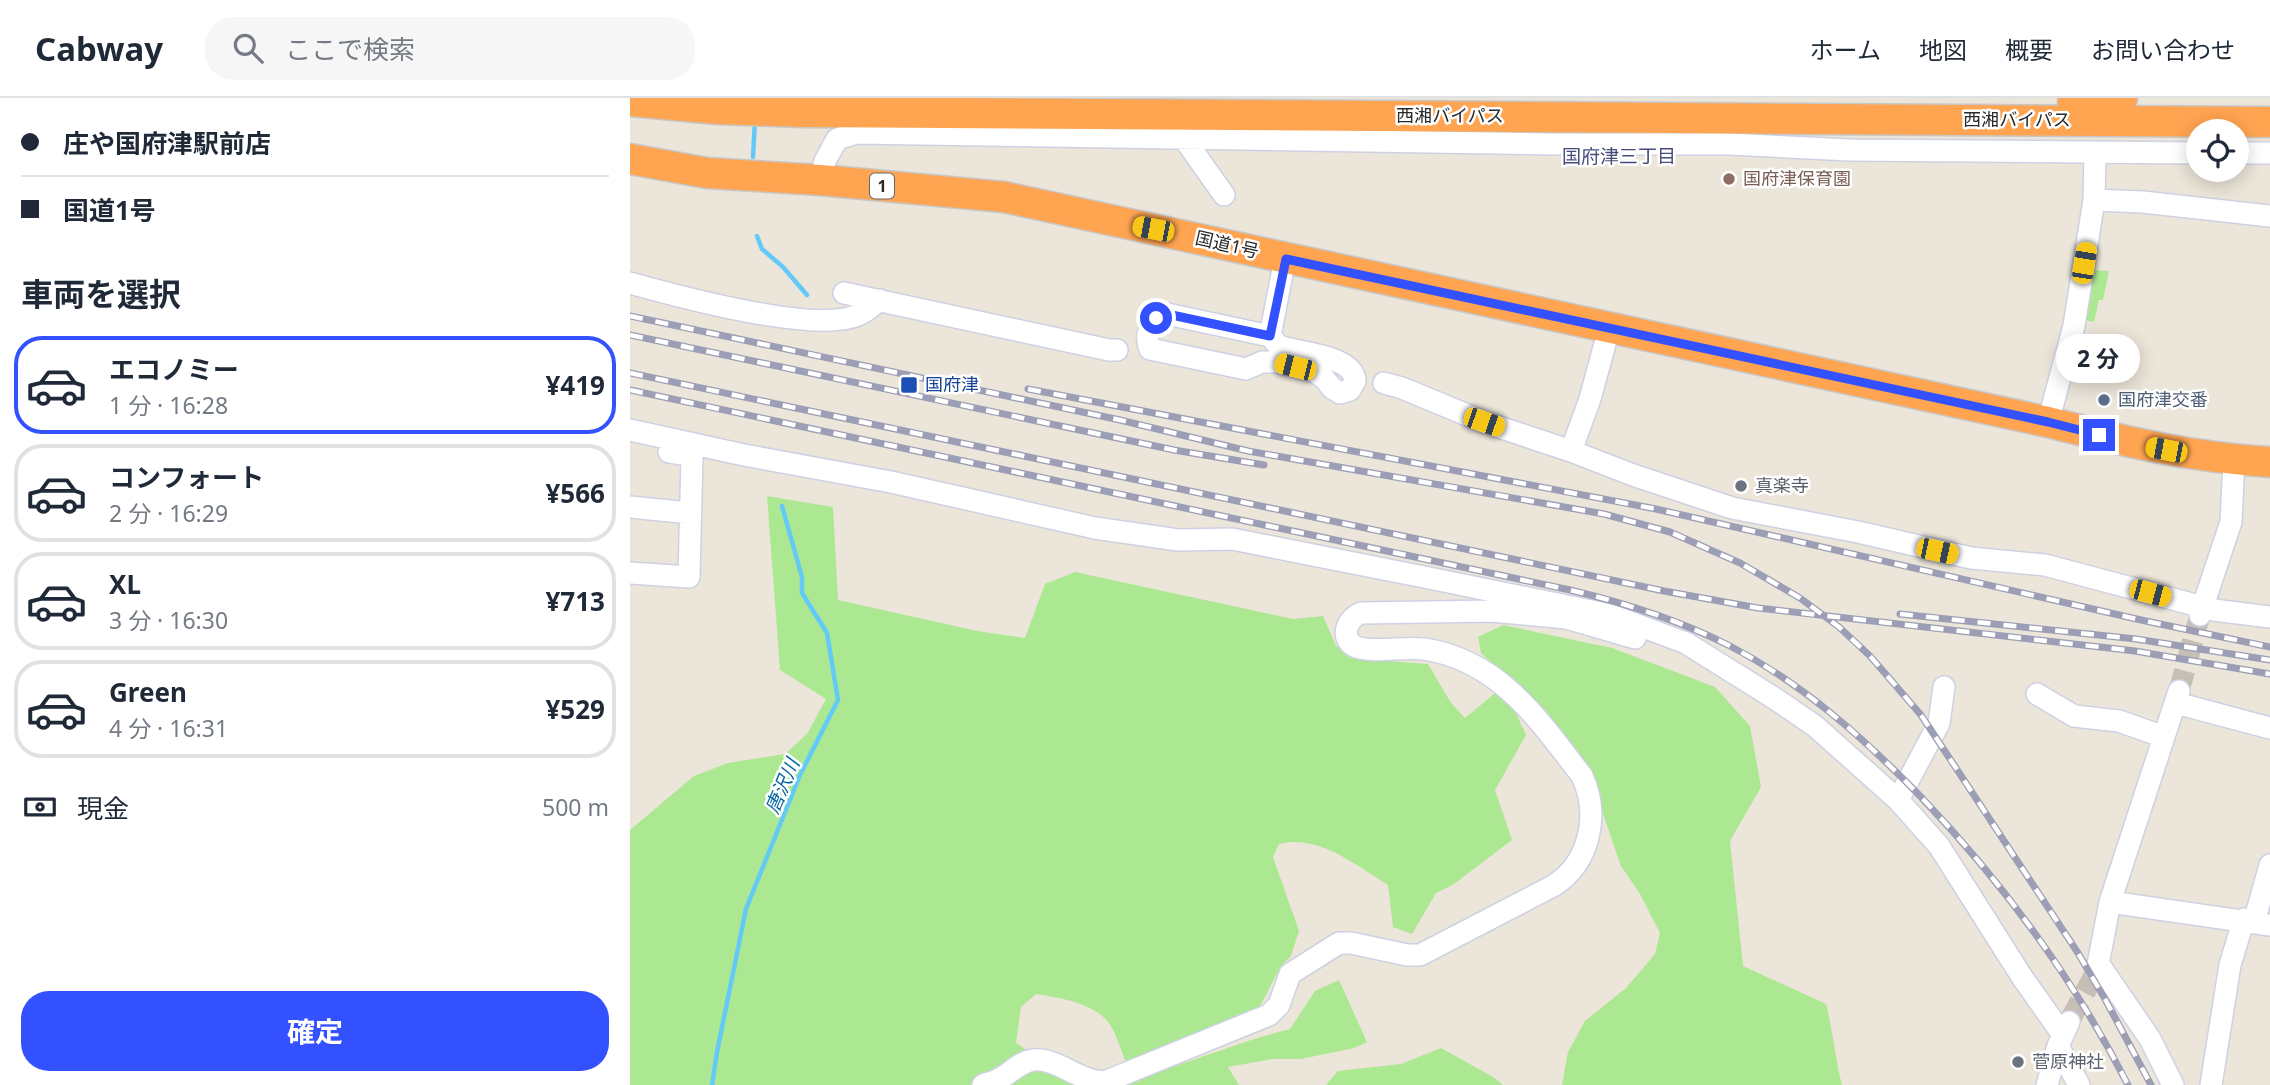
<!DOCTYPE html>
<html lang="ja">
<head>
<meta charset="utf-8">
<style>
	:root { --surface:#fff; --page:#f6f6f7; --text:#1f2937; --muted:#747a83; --line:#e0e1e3; --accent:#3351ff }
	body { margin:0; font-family:"Noto Sans","Noto Sans JP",sans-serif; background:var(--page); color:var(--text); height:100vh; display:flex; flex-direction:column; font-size:26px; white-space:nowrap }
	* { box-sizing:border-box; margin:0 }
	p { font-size:23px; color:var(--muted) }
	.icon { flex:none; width:38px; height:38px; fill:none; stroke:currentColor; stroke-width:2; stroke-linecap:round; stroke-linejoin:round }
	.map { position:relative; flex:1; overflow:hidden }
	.panel { display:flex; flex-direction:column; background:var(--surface); width:630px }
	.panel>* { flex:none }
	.top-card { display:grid; align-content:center; height:154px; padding:0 21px; background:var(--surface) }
	.fabs { position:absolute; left:1556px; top:21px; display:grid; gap:14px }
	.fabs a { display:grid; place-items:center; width:63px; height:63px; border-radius:50%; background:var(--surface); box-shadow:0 4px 18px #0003; font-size:35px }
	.end { position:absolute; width:32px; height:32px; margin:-16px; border:9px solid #3351ff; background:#fff; box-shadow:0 0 0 4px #fff }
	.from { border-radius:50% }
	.bubble { position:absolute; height:49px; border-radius:24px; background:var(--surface); box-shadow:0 4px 18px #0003; font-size:23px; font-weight:700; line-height:49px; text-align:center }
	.car { position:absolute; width:21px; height:42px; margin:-21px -10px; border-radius:9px; box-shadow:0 0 5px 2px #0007; background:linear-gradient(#f5c518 24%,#345 0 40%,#f5c518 0 76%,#345 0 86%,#f5c518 0) }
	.top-card b { display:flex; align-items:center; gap:24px; height:66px; font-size:26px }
	.top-card b+b { border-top:2px solid var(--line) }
	.top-card i { width:18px; height:18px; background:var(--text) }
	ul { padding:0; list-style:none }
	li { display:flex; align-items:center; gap:21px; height:98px; margin:0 14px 10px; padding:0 7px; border:4px solid var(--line); border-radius:28px }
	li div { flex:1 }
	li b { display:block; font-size:26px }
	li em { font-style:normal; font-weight:700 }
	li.on { border-color:var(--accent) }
	li>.icon { width:63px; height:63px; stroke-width:1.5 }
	h2 { padding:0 21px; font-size:32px; line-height:84px }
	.pay { display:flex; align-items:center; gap:18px; height:77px; padding:0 21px; font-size:26px }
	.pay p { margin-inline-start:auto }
	.cta { display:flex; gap:14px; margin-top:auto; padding:14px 21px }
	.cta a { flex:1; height:80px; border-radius:28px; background:var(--accent); color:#fff; font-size:28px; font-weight:700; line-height:80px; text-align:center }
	header { display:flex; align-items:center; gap:42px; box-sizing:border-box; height:98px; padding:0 35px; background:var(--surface); border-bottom:2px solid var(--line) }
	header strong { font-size:33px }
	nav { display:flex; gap:38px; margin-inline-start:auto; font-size:24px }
	.search { width:490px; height:63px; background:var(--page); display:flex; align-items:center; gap:18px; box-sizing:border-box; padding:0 24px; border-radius:28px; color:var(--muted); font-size:26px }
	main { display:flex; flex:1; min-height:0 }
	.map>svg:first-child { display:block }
	.green { fill:#abe891 }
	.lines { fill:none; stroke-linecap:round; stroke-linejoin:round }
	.stream { stroke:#63caf7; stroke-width:4.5 }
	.minor-tunnel { stroke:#c5bfb6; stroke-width:21; stroke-dasharray:21 10; stroke-linecap:butt }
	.minor-casing { stroke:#ced1e3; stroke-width:24 }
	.highway-casing { stroke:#c7c7c7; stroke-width:33 }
	.minor { stroke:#fff; stroke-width:21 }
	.highway { stroke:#ffa451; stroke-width:30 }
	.rail-casing { stroke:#9b9eb5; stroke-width:7 }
	.rail { stroke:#fff; stroke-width:4.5; stroke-dasharray:13; stroke-linecap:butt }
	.route { stroke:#3351ff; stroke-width:9 }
	.education-dot { fill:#8d6e63; stroke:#fff; stroke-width:2.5 }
	.transit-dot { fill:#1a4fb4; stroke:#fff; stroke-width:2.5 }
	.service-dot { fill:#5c6f8a; stroke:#fff; stroke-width:2.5 }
	.worship-dot { fill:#6b7280; stroke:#fff; stroke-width:2.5 }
	.labels { text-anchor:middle; stroke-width:5; stroke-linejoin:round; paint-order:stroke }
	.shield { fill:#fff; stroke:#696969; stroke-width:2 }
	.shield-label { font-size:16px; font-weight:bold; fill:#292929 }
	.street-label { font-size:18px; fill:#292929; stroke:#fff }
	.education-label { font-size:18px; fill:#785e54; stroke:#fff; text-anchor:start }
	.transit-label { font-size:18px; fill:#164399; stroke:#fff; text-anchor:start }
	.service-label { font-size:18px; fill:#4e5e75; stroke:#fff; text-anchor:start }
	.worship-label { font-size:18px; fill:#5b616d; stroke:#fff; text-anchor:start }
	.neighbourhood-label { font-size:19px; fill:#464d7c; stroke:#fff }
	.water-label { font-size:19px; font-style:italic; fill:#0365a2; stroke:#fff }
</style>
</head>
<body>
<header>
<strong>Cabway</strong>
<div class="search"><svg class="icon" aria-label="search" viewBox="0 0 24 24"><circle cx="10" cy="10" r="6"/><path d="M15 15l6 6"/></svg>ここで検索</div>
<nav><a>ホーム</a><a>地図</a><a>概要</a><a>お問い合わせ</a></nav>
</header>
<main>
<section class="panel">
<div class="top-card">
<b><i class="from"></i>庄や国府津駅前店</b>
<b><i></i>国道1号</b>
</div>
<h2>車両を選択</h2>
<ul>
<li class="on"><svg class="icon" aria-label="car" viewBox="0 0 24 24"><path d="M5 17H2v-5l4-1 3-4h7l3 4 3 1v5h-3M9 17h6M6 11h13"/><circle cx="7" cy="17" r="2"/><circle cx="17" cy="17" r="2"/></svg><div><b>エコノミー</b><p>1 分 · 16:28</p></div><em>¥419</em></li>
<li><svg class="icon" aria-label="car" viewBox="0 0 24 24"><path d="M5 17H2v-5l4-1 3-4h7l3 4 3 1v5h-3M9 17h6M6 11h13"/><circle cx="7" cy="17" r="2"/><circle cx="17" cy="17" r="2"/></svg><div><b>コンフォート</b><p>2 分 · 16:29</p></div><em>¥566</em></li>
<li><svg class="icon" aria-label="car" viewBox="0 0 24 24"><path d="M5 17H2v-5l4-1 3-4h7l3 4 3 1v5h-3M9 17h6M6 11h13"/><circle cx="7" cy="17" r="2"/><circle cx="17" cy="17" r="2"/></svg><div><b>XL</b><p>3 分 · 16:30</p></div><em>¥713</em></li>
<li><svg class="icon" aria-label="car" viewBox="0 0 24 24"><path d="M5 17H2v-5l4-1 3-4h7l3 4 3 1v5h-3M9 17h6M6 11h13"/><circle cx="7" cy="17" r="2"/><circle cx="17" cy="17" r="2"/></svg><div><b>Green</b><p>4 分 · 16:31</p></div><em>¥529</em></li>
</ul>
<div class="pay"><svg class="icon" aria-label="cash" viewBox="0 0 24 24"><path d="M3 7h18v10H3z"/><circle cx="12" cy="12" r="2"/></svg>現金<p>500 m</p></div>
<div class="cta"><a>確定</a></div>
</section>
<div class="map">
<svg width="1640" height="987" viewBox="0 0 1640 987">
	<rect width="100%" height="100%" fill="#ece5d9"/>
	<path class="green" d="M1463 172 1479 173 1473 202H1469L1464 224 1454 222Z
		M137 398 203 409 208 502 347 533 395 540 415 486 445 474 663 521 693 518 706 548 730 561 798 566 821 605 835 620 865 595 879 600 896 637 865 692 882 742 824 786 806 795 782 836 763 829 758 787C725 767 689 736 649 746L643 759 669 833 661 858 651 868 629 910 496 964C491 952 487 939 481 928 467 905 430 900 406 896L391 909 386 945 438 979 456 987H0V732L64 678 98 665 155 656 177 636 196 601 150 572Z
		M873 527 982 550 1085 589 1120 628 1131 689 1100 743 1113 868 1196 906C1203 933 1205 960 1212 987H932L938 954 955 923 996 890 1025 856 1030 835 1010 796 991 768 966 695 924 623 851 555 848 539Z
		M709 882 737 944 724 950 671 961H642L598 969 609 987H490L624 941 660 931 685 893Z
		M811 950 863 979 873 987H696L708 973 771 966Z"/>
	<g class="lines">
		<path class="stream" d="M123 59 125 21
			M127 138 132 151 153 169 177 197
			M82 987 87 954 116 811 170 677 208 602 197 535 172 495V479L152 408"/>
		<path class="minor-tunnel" d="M1549 593 1570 517
			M1440 922 1467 872"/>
		<g class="minor-casing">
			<path id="minor" d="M553 39 594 97
				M1606 55H1640
				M190 82 195 63 207 41 227 35 923 46H1100L1219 52 1568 55
				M1464 102 1513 104 1640 118
				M0 185C47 198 186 236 228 217 236 214 243 207 250 202
				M214 195 479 252H487
				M537 216 640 238 648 247 655 250C675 255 724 259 725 283L720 292 710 295 702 290 694 280 683 273 647 264H632L616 271 520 251C513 236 523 220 537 216Z
				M640 238 655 161
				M754 285 772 290 854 324 941 353 1003 377 1102 410 1228 434 1341 460 1415 467 1584 512 1640 519
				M1418 324 1444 228 1464 102 1465 55
				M0 332 114 357 261 384 465 430 548 442 602 441 799 480 981 517 1056 545 1144 600 1185 628 1268 702 1309 748 1392 879 1433 937
				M941 353 960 301 979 231
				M0 409 60 415
				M0 475 59 479 62 358 39 354
				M1570 517 1601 424 1604 362
				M1407 596 1444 618 1489 623 1534 639
				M1546 605 1640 630
				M1268 702 1309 625 1314 589
				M1480 804 1640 827
				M1624 824 1640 767
				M1468 865 1520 941 1543 987
				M1467 872 1480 804 1549 593
				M1428 948 1449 987
				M353 987C358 985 364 984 369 981 380 976 389 964 403 962 428 959 452 987 477 983L639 917 649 907 660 876 709 845H721L777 857H790L923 788C960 765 970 717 952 678 909 622 869 562 794 551 775 548 739 556 724 548 709 539 718 520 731 515L862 513 936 520 1005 540
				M1417 987 1428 948 1439 924
				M1581 987 1600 867 1614 821"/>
		</g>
		<g class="highway-casing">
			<path id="highway" d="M0 3 87 11 172 14 1640 24
				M1443 4 1492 0
				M0 61 77 75 190 82 374 99 1418 324C1492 343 1564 360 1640 364"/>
		</g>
		<use href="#minor" class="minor"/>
		<use href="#highway" class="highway"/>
		<g class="rail-casing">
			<path id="rail" d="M0 218 490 322 618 353 974 416 1040 434 1110 465 1170 500 1209 529 1240 558 1291 617 1448 855 1475 901 1521 987
				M0 237 544 352 634 367
				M0 275 1034 493 1128 510 1505 553 1640 576
				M398 291 1026 411 1511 522 1640 549
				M0 292 940 492C995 505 1049 522 1100 548 1173 586 1234 640 1291 699 1373 785 1444 881 1498 987
				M1270 516 1506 541 1640 562"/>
		</g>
		<use href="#rail" class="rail"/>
	</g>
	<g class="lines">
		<path class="route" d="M526 220 537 216 640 238 656 161 1418 324 1469 337"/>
	</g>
	<circle class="education-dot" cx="1099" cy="81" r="7"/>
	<rect class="transit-dot" x="270" y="278" width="18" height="18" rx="3.5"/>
	<circle class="service-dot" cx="1474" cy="302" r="7"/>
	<g class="worship-dot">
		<circle cx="1111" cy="388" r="7"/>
		<circle cx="1388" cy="964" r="7"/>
	</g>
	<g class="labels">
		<rect class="shield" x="240" y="75.5" width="24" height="25" rx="5"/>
		<g class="shield-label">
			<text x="252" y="94">1</text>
		</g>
		<g class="street-label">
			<text x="820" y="24">西湘バイパス</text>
			<text x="1387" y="28">西湘バイパス</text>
			<text transform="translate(597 147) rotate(13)" y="6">国道1号</text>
		</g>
		<g class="education-label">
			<text x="1113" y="87">国府津保育園</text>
		</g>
		<g class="transit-label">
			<text x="295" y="293">国府津</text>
		</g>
		<g class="service-label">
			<text x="1488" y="308">国府津交番</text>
		</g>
		<g class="worship-label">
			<text x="1125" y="394">真楽寺</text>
			<text x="1402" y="970">菅原神社</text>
		</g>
		<g class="neighbourhood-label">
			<text x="989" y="65">国府津三丁目</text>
		</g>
		<g class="water-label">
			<text transform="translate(152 688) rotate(-67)" y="7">唐沢川</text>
		</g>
	</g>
</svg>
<div class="fabs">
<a><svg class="icon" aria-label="locate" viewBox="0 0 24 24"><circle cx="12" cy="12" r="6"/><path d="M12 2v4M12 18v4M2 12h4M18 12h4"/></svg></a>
</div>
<i class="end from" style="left:526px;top:220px"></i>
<i class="end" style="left:1469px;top:337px"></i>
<div class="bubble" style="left:1426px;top:236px;width:84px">2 分</div>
<i class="car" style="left:523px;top:131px;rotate:281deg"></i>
<i class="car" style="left:1454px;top:165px;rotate:9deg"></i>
<i class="car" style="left:665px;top:269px;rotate:284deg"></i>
<i class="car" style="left:854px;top:324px;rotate:109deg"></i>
<i class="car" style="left:1536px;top:352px;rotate:281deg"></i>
<i class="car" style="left:1307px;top:453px;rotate:102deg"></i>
<i class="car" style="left:1520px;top:495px;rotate:105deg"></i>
</div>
</main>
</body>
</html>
